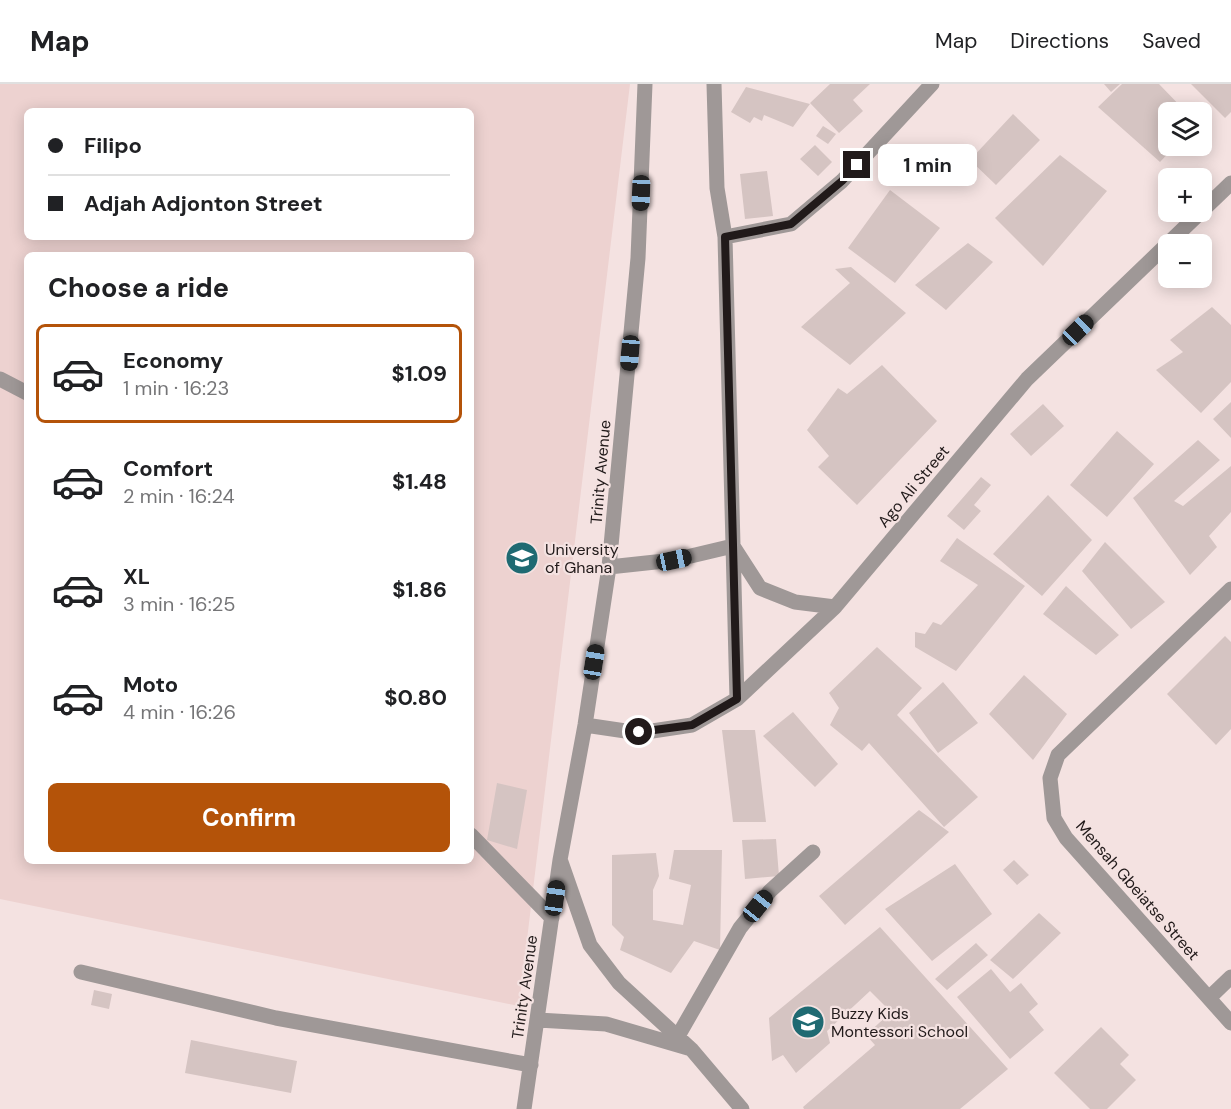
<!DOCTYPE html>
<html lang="en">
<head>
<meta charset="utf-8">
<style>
	:root { --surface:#fff; --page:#f2f2f2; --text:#202124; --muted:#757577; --line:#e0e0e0; --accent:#b45309 }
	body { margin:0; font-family:"DM Sans",sans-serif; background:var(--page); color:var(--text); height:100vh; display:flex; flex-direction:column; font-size:22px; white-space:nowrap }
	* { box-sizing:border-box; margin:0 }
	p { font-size:20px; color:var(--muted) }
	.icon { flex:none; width:33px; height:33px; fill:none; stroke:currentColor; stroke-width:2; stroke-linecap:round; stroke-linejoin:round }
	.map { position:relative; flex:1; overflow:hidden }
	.drawer { position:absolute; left:24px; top:168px; width:450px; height:612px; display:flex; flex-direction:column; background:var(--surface); border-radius:9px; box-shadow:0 3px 15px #0003 }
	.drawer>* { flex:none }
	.banner { position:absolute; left:24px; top:24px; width:450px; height:132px; border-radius:9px; box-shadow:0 3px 15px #0003; display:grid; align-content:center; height:132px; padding:0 24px; background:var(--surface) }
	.controls { position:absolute; left:1158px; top:18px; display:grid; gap:12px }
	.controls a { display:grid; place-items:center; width:54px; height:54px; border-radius:9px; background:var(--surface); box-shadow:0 3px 15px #0003; font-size:30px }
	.end { position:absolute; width:27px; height:27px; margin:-14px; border:8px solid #211a1a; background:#fff; box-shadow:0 0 0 3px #fff }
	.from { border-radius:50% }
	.bubble { position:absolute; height:42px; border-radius:9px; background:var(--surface); box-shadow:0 3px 15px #0003; font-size:20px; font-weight:700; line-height:42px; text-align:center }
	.car { position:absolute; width:18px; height:36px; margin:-18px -9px; border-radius:8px; box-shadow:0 0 4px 2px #0007; background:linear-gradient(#222 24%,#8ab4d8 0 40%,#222 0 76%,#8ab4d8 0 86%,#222 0) }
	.banner b { display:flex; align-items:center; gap:21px; height:57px; font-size:22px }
	.banner b+b { border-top:2px solid var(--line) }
	.banner i { width:15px; height:15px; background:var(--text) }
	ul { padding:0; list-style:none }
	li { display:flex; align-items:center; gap:18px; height:99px; margin:0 12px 9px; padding:0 12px; border:3px solid transparent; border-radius:9px }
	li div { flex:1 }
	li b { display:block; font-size:22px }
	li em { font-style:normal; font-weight:700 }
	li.on { border-color:var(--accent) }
	li>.icon { width:54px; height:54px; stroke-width:1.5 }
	h2 { padding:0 24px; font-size:27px; line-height:72px }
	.button { display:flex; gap:12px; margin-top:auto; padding:12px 24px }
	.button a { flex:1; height:69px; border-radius:9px; background:var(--accent); color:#fff; font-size:24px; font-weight:700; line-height:69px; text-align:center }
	header { display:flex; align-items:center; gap:36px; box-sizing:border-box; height:84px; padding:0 30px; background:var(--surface); border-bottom:2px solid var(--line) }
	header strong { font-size:28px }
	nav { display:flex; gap:33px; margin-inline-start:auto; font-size:21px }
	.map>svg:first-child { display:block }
	.built { fill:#edd2d0; fill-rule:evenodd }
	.building { fill:#d5c4c2 }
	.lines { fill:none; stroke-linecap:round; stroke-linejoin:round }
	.minor { stroke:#9f9897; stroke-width:15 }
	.route { stroke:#211a1a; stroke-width:8 }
	.labels { text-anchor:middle; stroke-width:4.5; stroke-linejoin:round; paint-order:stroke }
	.street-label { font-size:16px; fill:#211a1a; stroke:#f4e2e1 }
	.poi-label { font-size:16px; fill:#211a1a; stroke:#f4e2e1; text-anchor:start }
</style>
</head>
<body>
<header>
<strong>Map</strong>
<nav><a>Map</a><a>Directions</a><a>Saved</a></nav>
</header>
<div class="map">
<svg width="1231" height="1025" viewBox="0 0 1231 1025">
	<rect width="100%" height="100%" fill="#f4e2e1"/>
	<path class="built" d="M0 0H630L519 922 0 815ZM27 27H471V153H27ZM27 171H471V777H27Z"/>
	<path class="building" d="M830 0H870L853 16 863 27 839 49 810 19Z
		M1104 0H1120L1111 8Z
		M1122 0H1159L1186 28H1168V62H1175L1160 78 1098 23Z
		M1191 0H1231V28L1225 34Z
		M746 3 810 20 793 43 764 31 762 37 754 33 750 39 731 28Z
		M1013 30 1040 56 996 101 970 76Z
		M823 42 836 50 828 60 816 52Z
		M815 61 832 78 818 92 800 75Z
		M1060 71 1107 107 1043 182 995 134Z
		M767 87 773 132 745 135 740 90Z
		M890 106 940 144 895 199 848 164Z
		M968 159 993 178 946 226 915 201Z
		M851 183 906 229 850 281 801 243 850 199 835 185Z
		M1212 223 1231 241V298L1201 329 1156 286 1183 268 1170 256Z
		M882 281 937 337 857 421 818 383 829 372 807 346 838 304 847 310Z
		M1231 318V354L1213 335Z
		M1043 320 1064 342 1031 372 1010 350Z
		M1117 347 1154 380 1107 433 1070 401Z
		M1198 356 1220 376 1174 417 1183 422 1231 382V428L1209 452 1217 463 1190 491 1133 414Z
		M981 393 991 401 974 421 981 427 964 446 947 432Z
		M1048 411 1092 456 1042 512 993 470Z
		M957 454 1025 502 956 587 915 563V548L925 550 933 538 941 541 978 501 940 477Z
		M1105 458 1165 518 1131 545 1082 487Z
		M1066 502 1119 551 1096 571 1043 530Z
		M1225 552 1231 558V645L1216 661 1167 610Z
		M877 563 922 604 897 631 978 713 944 743 869 659 862 667 830 641 839 624 829 609Z
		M1024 591 1067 630 1033 676 989 630Z
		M943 598 978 639 938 669 909 629Z
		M793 628 838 680 815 703 763 652Z
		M722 646H755L766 738H733Z
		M497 699 527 706 517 765 487 756Z
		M919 726 949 748 845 841 819 812Z
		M776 755 779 792 745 795 742 756Z
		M674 766H722L720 866 694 857 671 889 620 866 624 853 612 841V771L656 769 659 792 653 806V836L683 841 691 801 669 795Z
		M1014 776 1029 791 1017 801 1003 786Z
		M955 780 992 830 932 877 885 825Z
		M1039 829 1061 849 1013 895 990 876Z
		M880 843 1008 985 960 1025H804L803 1023 875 961 866 951 891 928 870 907 827 947 830 959 796 989 783 971 772 977 769 934Z
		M976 859 988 871 947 906 935 895Z
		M991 885 1010 908 1021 899 1038 920 1029 928 1044 946 1010 975 957 913Z
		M94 906 112 910 109 925 91 921Z
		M1101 943 1129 971 1120 980 1136 996 1107 1025H1090L1054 989Z
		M191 956 297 977 291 1009 185 989Z"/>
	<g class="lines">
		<path class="minor" d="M714 0 717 104 725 153 737 615
			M725 153 791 140 842 97 932 0
			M0 295 27 309
			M609 483 674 476 733 462 760 504 795 518 835 523
			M1231 505 1058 671 1050 694 1054 734 1066 754 1231 939
			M585 641 639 649 692 641 737 615 835 523 1027 295 1231 99
			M471 751 552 834
			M561 778 590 861 619 899 692 966 742 1025
			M81 888 276 934 531 981
			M1209 914 1231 893
			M538 936 606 940 688 964
			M678 952 740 844 770 807 813 768
			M524 1025 560 776 585 641 609 483 638 174 645 0"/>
	</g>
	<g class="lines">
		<path class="route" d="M639 648 692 641 737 615 725 153 791 140 842 97 857 81"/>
	</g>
	<defs>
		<g id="university-disc" transform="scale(1.725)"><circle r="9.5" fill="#1f6a72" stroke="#f4e2e1"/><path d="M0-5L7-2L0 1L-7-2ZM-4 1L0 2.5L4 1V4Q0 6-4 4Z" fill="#fff"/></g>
		<g id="school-disc" transform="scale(1.725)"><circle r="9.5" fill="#1f6a72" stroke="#f4e2e1"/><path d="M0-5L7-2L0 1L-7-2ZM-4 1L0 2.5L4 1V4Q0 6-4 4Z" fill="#fff"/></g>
	</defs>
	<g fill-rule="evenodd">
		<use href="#university-disc" x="522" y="474"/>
		<use href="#school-disc" x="808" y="938"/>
	</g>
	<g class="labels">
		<g class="street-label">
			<text transform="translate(600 388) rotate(-85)" y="6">Trinity Avenue</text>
			<text transform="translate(913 402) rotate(-50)" y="6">Ago Ali Street</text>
			<text transform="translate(1138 806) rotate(49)" y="6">Mensah Gbeiatse Street</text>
			<text transform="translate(524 903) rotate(-82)" y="6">Trinity Avenue</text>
		</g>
		<g class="poi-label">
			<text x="545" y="471">University<tspan x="545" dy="18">of Ghana</tspan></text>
			<text x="831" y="935">Buzzy Kids<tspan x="831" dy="18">Montessori School</tspan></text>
		</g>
	</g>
</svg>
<div class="controls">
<a><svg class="icon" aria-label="layers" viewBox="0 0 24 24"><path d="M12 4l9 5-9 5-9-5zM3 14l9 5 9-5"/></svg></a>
<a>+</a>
<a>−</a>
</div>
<i class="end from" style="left:639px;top:648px"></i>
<i class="end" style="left:857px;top:81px"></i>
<div class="bubble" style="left:878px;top:60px;width:99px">1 min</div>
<i class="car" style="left:641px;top:109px;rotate:182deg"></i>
<i class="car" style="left:1078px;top:246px;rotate:46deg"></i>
<i class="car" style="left:630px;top:269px;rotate:185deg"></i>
<i class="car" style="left:674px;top:476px;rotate:78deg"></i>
<i class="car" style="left:594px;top:578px;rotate:9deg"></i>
<i class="car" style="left:555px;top:814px;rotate:8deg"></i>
<i class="car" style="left:758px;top:822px;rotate:39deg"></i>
<div class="banner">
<b><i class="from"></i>Filipo</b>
<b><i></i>Adjah Adjonton Street</b>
</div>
<section class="drawer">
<h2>Choose a ride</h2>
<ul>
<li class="on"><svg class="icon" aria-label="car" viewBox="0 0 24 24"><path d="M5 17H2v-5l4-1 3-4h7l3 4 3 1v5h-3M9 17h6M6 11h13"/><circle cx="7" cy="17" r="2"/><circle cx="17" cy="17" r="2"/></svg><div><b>Economy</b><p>1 min · 16:23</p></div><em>$1.09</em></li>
<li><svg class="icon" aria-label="car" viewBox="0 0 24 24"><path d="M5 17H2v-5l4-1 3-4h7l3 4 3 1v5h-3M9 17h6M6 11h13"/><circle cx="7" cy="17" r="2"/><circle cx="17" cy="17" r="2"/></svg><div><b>Comfort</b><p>2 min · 16:24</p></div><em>$1.48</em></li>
<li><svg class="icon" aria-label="car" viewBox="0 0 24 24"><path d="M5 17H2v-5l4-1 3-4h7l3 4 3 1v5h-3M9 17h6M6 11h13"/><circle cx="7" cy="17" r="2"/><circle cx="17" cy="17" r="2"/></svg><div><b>XL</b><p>3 min · 16:25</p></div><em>$1.86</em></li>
<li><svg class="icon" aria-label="car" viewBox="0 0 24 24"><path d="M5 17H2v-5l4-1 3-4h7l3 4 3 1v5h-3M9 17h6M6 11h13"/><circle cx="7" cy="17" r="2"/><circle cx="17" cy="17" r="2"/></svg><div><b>Moto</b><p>4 min · 16:26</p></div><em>$0.80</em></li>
</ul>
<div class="button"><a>Confirm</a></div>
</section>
</div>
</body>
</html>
